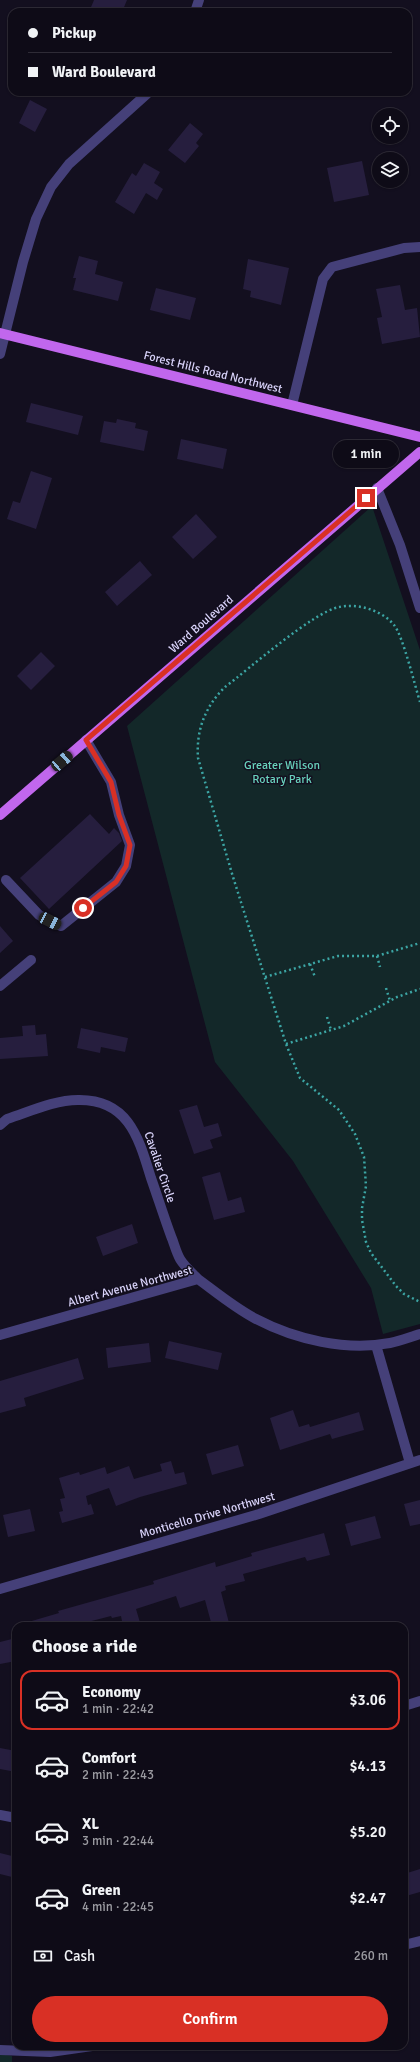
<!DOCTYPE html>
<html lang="en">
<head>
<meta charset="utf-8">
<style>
	:root { --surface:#0e0b17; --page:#171420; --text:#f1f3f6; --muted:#9b9ba1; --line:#2e2b36; --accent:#d93025 }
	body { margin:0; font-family:Signika,sans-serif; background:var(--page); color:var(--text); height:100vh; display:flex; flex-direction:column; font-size:15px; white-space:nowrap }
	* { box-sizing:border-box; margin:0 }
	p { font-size:13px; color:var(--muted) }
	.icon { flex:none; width:22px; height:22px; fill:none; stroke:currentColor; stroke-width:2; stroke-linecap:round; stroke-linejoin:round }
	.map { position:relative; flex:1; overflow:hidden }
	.panel { position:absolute; left:12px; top:1622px; width:396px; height:428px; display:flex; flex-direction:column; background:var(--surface); border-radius:12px; box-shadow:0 1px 3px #0004,0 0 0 1px var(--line) }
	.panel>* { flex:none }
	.top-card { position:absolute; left:8px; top:8px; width:404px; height:88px; border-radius:12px; box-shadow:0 1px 3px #0004,0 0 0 1px var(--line); display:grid; align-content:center; height:88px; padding:0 20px; background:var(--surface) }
	.controls { position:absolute; left:372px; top:108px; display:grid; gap:8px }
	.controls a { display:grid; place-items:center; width:36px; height:36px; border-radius:50%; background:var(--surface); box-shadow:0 1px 3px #0004,0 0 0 1px var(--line); font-size:20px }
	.end { position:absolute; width:18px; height:18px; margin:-9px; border:5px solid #d93025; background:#fff; box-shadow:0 0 0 2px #fff }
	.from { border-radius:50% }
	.bubble { position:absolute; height:28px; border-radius:14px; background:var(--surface); box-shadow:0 1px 3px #0004,0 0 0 1px var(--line); font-size:13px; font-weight:600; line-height:28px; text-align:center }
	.car { position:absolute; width:12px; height:24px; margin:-12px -6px; border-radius:5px; box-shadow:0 0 3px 1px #0007; background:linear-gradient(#222 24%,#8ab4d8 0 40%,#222 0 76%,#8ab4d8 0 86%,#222 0) }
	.top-card b { display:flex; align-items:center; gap:14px; height:38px; font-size:15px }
	.top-card b+b { border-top:1px solid var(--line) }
	.top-card i { width:10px; height:10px; background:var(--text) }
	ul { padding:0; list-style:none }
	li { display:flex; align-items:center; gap:12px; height:60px; margin:0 8px 6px; padding:0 12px; border:2px solid transparent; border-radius:12px }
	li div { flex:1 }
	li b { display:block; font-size:15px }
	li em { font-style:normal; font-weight:600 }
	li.active { border-color:var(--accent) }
	li>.icon { width:36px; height:36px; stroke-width:1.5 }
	h2 { padding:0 20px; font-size:18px; line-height:48px }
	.pay { display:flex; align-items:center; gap:10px; height:44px; padding:0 20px; font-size:15px }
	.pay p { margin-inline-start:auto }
	.button { display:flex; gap:8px; margin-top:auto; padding:8px 20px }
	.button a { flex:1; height:46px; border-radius:24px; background:var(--accent); color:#fff; font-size:16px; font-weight:600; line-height:46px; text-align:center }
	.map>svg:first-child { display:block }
	.green { fill:#132829 }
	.building { fill:#261e3e }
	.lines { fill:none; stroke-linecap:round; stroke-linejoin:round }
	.path { stroke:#3ca5a4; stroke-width:2.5; stroke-dasharray:2 3; stroke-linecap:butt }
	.minor { stroke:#454079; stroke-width:10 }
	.major { stroke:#c167ed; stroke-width:10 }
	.route { stroke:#d93025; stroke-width:5 }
	.labels { text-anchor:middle; stroke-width:3; stroke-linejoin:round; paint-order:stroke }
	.street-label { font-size:12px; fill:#d9d3fa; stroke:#130f1f }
	.park-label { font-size:12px; fill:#68d1bc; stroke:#130f1f }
</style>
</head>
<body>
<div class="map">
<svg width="420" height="2062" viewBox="0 0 420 2062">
	<rect width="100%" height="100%" fill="#130f1f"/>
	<path class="green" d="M372 506 420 650V1324L383 1334 371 1288 293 1161 215 1062 127 726Z
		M0 2054 12 2056V2062H0Z"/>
	<path class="building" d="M94 0H127L122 12H89Z
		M30 100 47 109 35 132 19 123Z
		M190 123 203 134 196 143 199 146 185 163 168 150Z
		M362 161 369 195 334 202 327 168Z
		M144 163 160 172 154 183 163 189 157 200 146 193 134 214 115 202 132 173 136 176Z
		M79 256 98 261 95 274 123 282 118 301 73 290 76 278H73Z
		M248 259 289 268 281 305 250 297 251 291 243 289Z
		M400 285 405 310 417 308 420 337 382 344 377 318 382 317 376 289Z
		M156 288 196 298 190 320 150 310Z
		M31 403 83 416 78 435 26 422Z
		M117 419 136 423 135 428 148 431 144 451 100 442 104 421 116 423Z
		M181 439 227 449 223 469 177 459Z
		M31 471 52 478 36 529 7 519 13 501 20 503Z
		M196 514 217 537 193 559 172 537Z
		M140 561 152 575 117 606 105 592Z
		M41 652 55 666 31 690 17 676Z
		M90 814 109 834 114 828 119 833 122 841 49 909 20 878Z
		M0 926 13 941 0 953Z
		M35 1025 36 1035 46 1034 48 1056 0 1059V1038L23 1036 22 1026Z
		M81 1028 128 1038 125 1052 101 1047 100 1053 77 1048Z
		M197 1105 204 1127 218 1123 222 1136 210 1140 213 1148 194 1154 179 1110Z
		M220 1172 228 1201 241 1197 245 1212 214 1220 202 1177Z
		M132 1224 138 1243 103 1256 96 1237Z
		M169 1341 222 1353 218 1370 165 1358Z
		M149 1343 151 1362 108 1368 106 1348Z
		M78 1358 84 1379 24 1398 26 1406 0 1413V1381Z
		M293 1410 299 1427 309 1424 310 1427 359 1412 364 1430 332 1439 330 1434 280 1450 270 1418Z
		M238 1445 244 1466 212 1475 206 1454Z
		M171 1461 175 1474 184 1472 187 1484 140 1497 116 1506 109 1488 86 1496 88 1505 91 1504 94 1514 62 1523 59 1512 63 1511 60 1499 65 1498 59 1478 79 1472 80 1475 105 1467 107 1474 129 1466 134 1479 162 1471 160 1464Z
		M420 1500V1524L410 1526 404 1504Z
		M30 1509 35 1531 8 1537 3 1515Z
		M375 1516 381 1538 351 1546 345 1524Z
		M324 1533 330 1555 307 1561 305 1557 243 1574 245 1581 225 1586 226 1590 221 1592 229 1623 212 1626 205 1600 180 1608 176 1596 136 1609 141 1626H123L121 1616 112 1618 111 1616 72 1626H26L25 1623 59 1613 58 1611 154 1584 153 1581 215 1562 216 1567 252 1556 251 1553Z
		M16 1638V1661L0 1664V1642Z
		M0 1748 16 1751V1772L0 1769Z
		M0 1853 16 1857V1878L0 1874Z
		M420 1869V1892L406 1896 404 1889V1874Z"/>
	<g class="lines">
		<path class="path" d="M420 702C415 686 403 636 394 625 382 610 357 603 339 607 313 612 249 669 225 687 205 707 196 730 198 758L233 877 286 1044 300 1078 339 1110 355 1134 364 1157 366 1186 362 1208V1220L366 1242 371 1253 396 1286 404 1294 420 1302
			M377 956 380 967
			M310 964 315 977
			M265 977 338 956H377L420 943
			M386 988 390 1001
			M327 1017 331 1030
			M286 1044 344 1026 397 997 420 989"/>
		<path class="minor" d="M195 12 199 0
			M0 354 23 262 36 219 51 187 69 164 149 92
			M292 405 323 279 332 267 404 248 420 247
			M377 488 400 545 420 608
			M6 880 39 915 61 926 116 882 126 866 130 845 119 815 111 782 86 740
			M0 986 31 960
			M0 1125 7 1119C29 1112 54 1100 78 1100 129 1099 139 1139 151 1178 158 1198 164 1217 171 1236 174 1243 176 1252 180 1259 184 1266 192 1273 198 1279
			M0 1335 198 1279C217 1293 235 1308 256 1319 296 1340 346 1351 390 1343 400 1341 410 1337 420 1334
			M376 1345 410 1463
			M0 1589 259 1514 420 1460
			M404 1706 420 1701
			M0 1815 16 1818
			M404 1945 420 1941
			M0 2050 50 2052 92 2046"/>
		<path class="major" d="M0 333 420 437
			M0 815 420 452"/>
	</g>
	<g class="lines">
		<path class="route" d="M83 908 116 882 126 866 130 845 119 815 111 782 86 740 366 498"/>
	</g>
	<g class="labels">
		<g class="street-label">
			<text transform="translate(213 372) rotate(14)" y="4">Forest Hills Road Northwest</text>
			<text transform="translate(201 624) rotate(-41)" y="4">Ward Boulevard</text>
			<text transform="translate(160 1167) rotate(71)" y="4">Cavalier Circle</text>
			<text transform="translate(130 1286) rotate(-15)" y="4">Albert Avenue Northwest</text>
			<text transform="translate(207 1515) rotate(-16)" y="4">Monticello Drive Northwest</text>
		</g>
		<g class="park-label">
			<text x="282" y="769">Greater Wilson<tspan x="282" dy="14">Rotary Park</tspan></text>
		</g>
	</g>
</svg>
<div class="controls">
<a><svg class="icon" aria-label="locate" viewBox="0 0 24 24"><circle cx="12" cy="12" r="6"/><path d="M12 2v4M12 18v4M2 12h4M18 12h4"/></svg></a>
<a><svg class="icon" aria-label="layers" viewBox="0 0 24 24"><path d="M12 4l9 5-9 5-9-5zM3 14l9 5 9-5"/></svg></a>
</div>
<i class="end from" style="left:83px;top:908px"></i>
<i class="end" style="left:366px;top:498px"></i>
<div class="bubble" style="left:333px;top:440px;width:66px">1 min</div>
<i class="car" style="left:62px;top:761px;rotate:49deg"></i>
<i class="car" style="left:50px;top:921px;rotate:117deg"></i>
<div class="top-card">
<b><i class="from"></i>Pickup</b>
<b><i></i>Ward Boulevard</b>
</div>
<section class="panel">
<h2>Choose a ride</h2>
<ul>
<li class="active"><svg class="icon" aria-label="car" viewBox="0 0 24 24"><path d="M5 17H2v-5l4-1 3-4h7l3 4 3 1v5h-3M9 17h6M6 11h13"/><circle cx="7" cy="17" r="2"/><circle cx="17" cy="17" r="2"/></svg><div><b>Economy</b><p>1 min · 22:42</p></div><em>$3.06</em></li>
<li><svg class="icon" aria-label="car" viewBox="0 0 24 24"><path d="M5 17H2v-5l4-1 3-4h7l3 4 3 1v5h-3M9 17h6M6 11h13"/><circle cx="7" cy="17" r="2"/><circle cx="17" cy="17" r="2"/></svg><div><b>Comfort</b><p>2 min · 22:43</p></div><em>$4.13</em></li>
<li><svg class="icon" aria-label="car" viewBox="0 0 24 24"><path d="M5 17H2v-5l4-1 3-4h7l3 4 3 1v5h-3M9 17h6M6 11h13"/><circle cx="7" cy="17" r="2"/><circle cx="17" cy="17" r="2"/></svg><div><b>XL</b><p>3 min · 22:44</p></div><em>$5.20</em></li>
<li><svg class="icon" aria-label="car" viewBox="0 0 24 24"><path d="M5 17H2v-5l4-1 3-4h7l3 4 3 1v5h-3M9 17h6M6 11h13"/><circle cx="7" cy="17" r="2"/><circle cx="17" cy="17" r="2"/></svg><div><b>Green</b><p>4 min · 22:45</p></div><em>$2.47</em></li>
</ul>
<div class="pay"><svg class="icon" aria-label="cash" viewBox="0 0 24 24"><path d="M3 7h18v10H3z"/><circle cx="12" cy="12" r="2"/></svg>Cash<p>260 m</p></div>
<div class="button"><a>Confirm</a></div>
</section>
</div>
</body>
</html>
